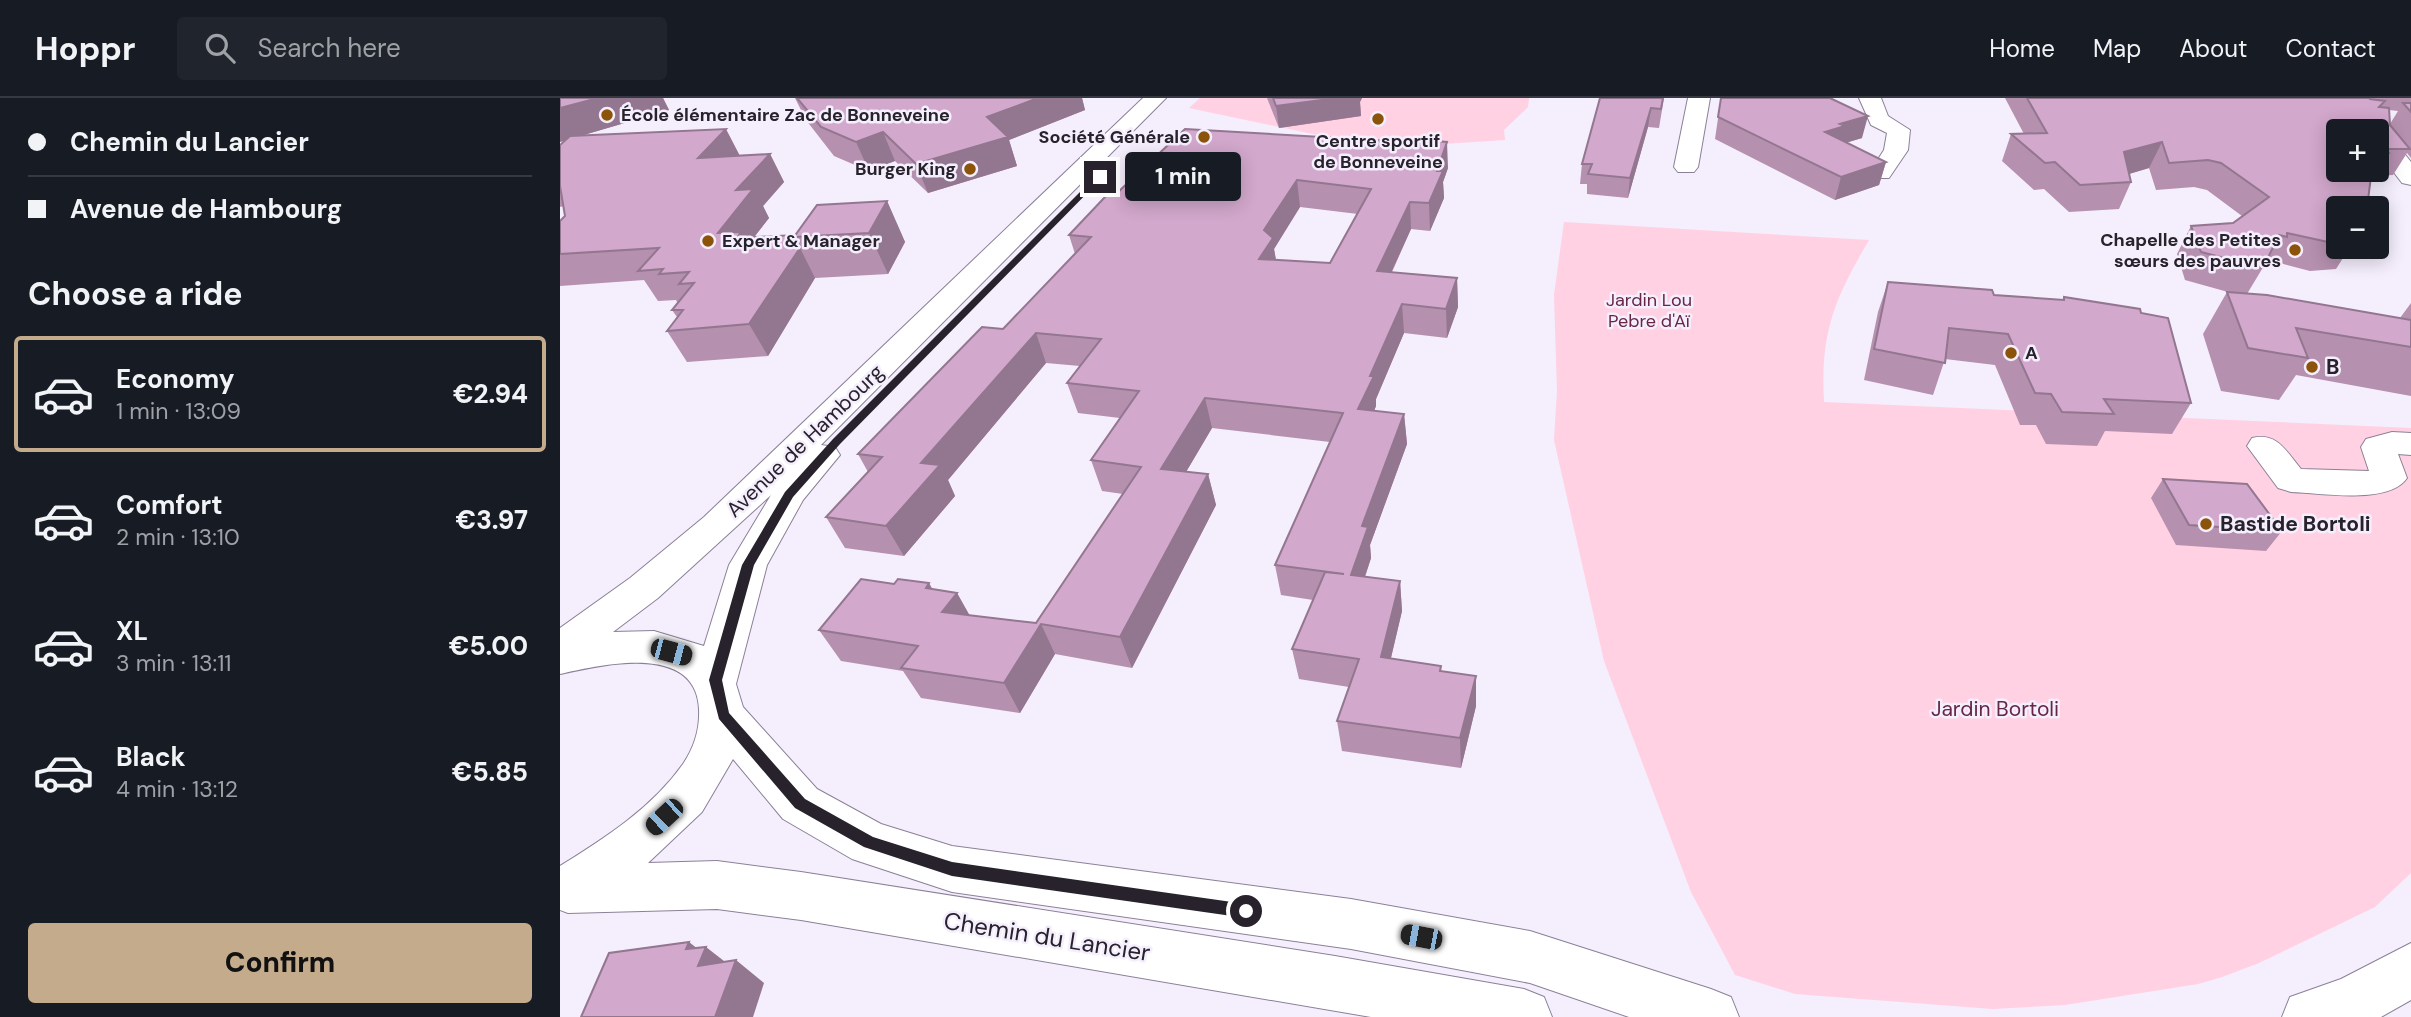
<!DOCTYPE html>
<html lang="en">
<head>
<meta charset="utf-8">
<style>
	:root { --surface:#171b24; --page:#20242c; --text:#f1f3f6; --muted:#9ea1a6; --line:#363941; --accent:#c4ab8c }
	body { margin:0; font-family:"DM Sans",sans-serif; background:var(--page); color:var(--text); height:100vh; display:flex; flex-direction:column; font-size:26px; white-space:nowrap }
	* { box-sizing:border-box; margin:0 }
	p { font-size:23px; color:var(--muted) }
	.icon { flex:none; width:38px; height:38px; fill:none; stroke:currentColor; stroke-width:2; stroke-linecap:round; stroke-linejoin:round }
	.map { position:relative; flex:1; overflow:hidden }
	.details { display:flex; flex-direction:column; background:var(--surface); width:560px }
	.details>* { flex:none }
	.top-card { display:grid; align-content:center; height:154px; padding:0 28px; background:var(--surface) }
	.controls { position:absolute; left:1766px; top:21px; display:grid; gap:14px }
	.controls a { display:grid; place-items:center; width:63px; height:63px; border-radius:7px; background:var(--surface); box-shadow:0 4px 18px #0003; font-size:35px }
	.end { position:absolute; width:32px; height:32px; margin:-16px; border:9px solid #27222b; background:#fff; box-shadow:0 0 0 4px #fff }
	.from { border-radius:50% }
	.bubble { position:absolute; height:49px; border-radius:7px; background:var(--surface); box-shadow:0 4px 18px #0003; font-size:23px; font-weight:800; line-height:49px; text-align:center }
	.car { position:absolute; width:21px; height:42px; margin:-21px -10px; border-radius:9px; box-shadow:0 0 5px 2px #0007; background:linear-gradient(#222 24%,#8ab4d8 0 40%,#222 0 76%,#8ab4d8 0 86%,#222 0) }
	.top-card b { display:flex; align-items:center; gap:24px; height:66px; font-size:26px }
	.top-card b+b { border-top:2px solid var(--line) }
	.top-card i { width:18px; height:18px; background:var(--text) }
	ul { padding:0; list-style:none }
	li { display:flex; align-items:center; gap:21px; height:116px; margin:0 14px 10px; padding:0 14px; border:4px solid transparent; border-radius:7px }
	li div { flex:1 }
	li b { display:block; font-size:26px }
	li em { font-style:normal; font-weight:800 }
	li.on { border-color:var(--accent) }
	li>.icon { width:63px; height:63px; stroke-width:1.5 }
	h2 { padding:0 28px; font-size:32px; line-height:84px }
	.button { display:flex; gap:14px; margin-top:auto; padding:14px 28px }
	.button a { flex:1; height:80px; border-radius:7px; background:var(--accent); color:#111; font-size:28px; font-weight:800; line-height:80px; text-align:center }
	header { display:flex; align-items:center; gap:42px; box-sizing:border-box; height:98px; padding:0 35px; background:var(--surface); border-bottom:2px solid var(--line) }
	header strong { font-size:33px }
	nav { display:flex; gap:38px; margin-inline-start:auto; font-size:24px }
	.search { width:490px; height:63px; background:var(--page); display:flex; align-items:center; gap:18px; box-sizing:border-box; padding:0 24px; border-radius:7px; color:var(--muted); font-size:26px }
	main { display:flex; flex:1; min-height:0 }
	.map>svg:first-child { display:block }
	.green { fill:#ffd1e2 }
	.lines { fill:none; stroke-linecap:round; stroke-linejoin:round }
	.minor-casing { stroke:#8b8097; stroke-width:2 }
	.minor { fill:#fff; fill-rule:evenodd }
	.wall { fill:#b590af; fill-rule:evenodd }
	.shaded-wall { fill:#93768f }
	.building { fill:#d2a8cc; stroke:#93768f; stroke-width:2; fill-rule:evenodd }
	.route { fill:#27222b }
	.poi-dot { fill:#8c540b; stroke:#f5eefd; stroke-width:2.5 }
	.labels { text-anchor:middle; stroke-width:5; stroke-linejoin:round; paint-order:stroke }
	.far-poi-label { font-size:18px; font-weight:bold; fill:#27222b; stroke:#f5eefd; text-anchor:start }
	.far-park-label { font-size:18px; fill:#672644; stroke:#f5eefd }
	.poi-label { font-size:21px; font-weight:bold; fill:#27222b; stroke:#f5eefd; text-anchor:start }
	.street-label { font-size:21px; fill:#27222b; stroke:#f5eefd }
	.park-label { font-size:21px; fill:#672644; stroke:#f5eefd }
	.near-street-label { font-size:24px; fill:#27222b; stroke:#f5eefd }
</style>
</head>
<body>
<header>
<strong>Hoppr</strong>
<div class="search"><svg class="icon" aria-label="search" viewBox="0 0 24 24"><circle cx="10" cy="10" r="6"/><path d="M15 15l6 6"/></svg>Search here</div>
<nav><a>Home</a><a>Map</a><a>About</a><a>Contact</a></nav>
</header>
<main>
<section class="details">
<div class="top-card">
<b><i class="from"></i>Chemin du Lancier</b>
<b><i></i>Avenue de Hambourg</b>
</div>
<h2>Choose a ride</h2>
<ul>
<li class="on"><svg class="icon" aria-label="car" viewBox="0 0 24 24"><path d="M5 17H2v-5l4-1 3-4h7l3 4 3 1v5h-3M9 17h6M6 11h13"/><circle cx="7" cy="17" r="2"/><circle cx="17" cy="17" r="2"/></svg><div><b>Economy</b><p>1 min · 13:09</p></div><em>€2.94</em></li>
<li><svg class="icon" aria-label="car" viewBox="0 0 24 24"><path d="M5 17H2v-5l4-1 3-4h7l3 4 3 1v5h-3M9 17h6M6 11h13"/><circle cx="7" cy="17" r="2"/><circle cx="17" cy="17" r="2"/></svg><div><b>Comfort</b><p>2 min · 13:10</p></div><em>€3.97</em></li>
<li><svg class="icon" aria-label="car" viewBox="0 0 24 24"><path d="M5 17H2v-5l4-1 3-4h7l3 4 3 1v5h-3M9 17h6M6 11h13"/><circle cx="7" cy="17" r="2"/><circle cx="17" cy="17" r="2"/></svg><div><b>XL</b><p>3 min · 13:11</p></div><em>€5.00</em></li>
<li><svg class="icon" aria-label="car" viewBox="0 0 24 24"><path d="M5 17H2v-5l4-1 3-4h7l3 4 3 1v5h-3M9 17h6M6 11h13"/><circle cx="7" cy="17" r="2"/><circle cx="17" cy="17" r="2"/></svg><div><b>Black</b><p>4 min · 13:12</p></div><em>€5.85</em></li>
</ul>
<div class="button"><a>Confirm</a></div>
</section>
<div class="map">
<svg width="1851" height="919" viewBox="0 0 1851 919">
	<rect width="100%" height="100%" fill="#f5eefd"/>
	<path class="green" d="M640 0H969L968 9 944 32 945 42 819 50 629 10Z
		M1004 124 1309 142C1275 200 1260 234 1264 304L1851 330V775L1815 809 1699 865 1662 879 1638 886 1505 907 1433 911 1235 896 1175 877 1131 794 1044 563 994 342 997 293 994 197Z"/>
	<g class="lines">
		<g class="minor-casing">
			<path id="minor" d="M583 0H606L261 347 275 349 280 357 243 402 207 467 176 586 183 609 257 691 321 726 392 748 791 801 970 833 1151 891 1171 899 1179 919H1069L970 885 791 851 392 794 292 761 223 721 173 661 142 714 88 765 157 763 241 774 775 858 964 891 984 899 992 919H811L241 822 157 811 8 815 0 812V768C45 740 92 710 123 666 134 650 140 631 139 611 136 544 41 567 0 576V530L70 480 144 419ZM211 397 169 467 144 548 94 533 53 534 98 500Z
				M1128 0H1150L1138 69 1134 74H1118L1114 69Z
				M1299 0H1321L1328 18 1350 32 1348 52 1329 80H1313L1309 75 1324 52 1327 35 1311 27Z
				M1816 28 1824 30 1851 64V87L1842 85 1816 51V33H1806Z
				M1832 334 1851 335V357L1838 356 1847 380C1829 407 1761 395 1731 394L1718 390 1687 348 1692 340C1717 334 1726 353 1741 371L1809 373 1801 349 1806 341Z
				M1851 845V902L1821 919H1722L1730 899 1781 881Z"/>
		</g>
		<use href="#minor" class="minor"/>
	</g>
	<path class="wall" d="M0 0H103L109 12 20 38 180 57 210 56 224 84 203 108 209 120 194 139 235 137 327 103 345 144 328 176 255 180 208 258 127 264 107 233 117 219 112 212 118 206 116 202 98 203 84 182 0 188V123L5 118 4 108 0 109V47L6 42 0 44Z
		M235 0H522L525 12 449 42 457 68 368 95 335 63 309 73 274 58 246 22Z
		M707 0H802L800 4 801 18 719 30Z
		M1040 0H1104L1099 30 1088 29 1068 100 1027 96V86H1020L1022 66Z
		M1161 0 1302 40 1286 45 1326 64 1319 87 1275 102 1155 41Z
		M1445 0H1851V60L1847 55 1833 77 1815 78 1812 82H1810L1778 110V149H1790L1776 171 1750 173 1712 163 1709 167 1705 166 1687 196 1840 220 1851 205V298L1736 277 1719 302 1661 293 1643 236 1667 194H1668L1625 182 1617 156 1631 128 1673 125 1682 118 1647 92 1634 89 1596 92 1589 70 1569 76 1571 84 1559 111 1509 114 1484 91 1474 92 1442 63 1451 36H1464ZM1829 12 1838 13 1830 26ZM1778 33H1816V72H1778Z
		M888 70 883 84 884 100 870 133 851 131 832 174 897 180 898 209 887 240 844 235 816 301V308L814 313 844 316 847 346 810 447 811 460 805 479 840 483 842 513 831 560 881 573 916 578V608L901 670 782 653 777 623 789 589 739 581 732 551 753 502 721 497 715 467 770 344 652 330 626 374 648 376 656 407 572 570 495 556 460 615 361 600 343 573 281 563 259 532 372 491 397 495 409 517 476 525 563 396 542 393 531 362 560 320 518 315 507 285 520 268 486 265 388 382 395 398 344 458 285 450 266 419 308 374 298 356 443 231 515 156 509 137 546 98ZM740 109 798 116 770 165 716 162 714 151Z
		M1328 184 1434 197 1502 202 1504 199 1581 215 1631 305 1612 336 1545 333 1537 348 1486 346 1476 327H1460L1435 267 1385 261 1373 297 1304 282 1318 214Z
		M1603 381 1722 433 1706 453 1616 447 1591 400Z"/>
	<path class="shaded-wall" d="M38 0H103L109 12 0 44V10Z
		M478 0H522L525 12 449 42 457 68 368 95 356 66 427 19Z
		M777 0H802L800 4 801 18 719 30 716 8Z
		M1091 10 1088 29 1068 100 1070 80Z
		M1308 18 1302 40 1281 46 1265 34 1280 26Z
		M166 31 180 58 138 60Z
		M323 34 335 63 309 73 296 44Z
		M887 44 888 70 883 84 884 100 870 133 869 105 877 73Z
		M1602 44 1589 70 1552 81 1564 54Z
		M210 56 224 84 203 108 209 120 188 147 158 135 176 92Z
		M1326 64 1319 87 1275 102 1281 79Z
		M737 82 740 109 714 151 717 168 699 161 704 132Z
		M327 103 345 144 328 176 309 135Z
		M850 104 851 131 819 201 817 173Z
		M240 150 255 180 208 258 189 226Z
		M897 180 898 209 887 240 886 211Z
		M842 206 844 235 816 301V308L802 341 798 311 810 278Z
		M476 235 486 265 388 382 395 398 344 458 326 428 361 365Z
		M645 300 652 330 610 401 601 371Z
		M844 316 847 346 810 447 811 460 795 508 791 477 802 428Z
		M648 376 656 407 572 570 560 539Z
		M840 483 842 513 824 589 821 559Z
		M369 485 384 512 397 495 414 525 383 521 366 490Z
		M481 526 495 556 460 615 444 585Z
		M916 578V608L901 670 900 640Z
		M129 844 143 855 146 849 173 870 176 862 204 885 193 919H155L138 868 126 851Z"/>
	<path class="building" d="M0 0H38L0 10Z
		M237 0H478L427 19 448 39 356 66 323 34 296 44 261 29Z
		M713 0H777L716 8Z
		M1040 0H1103L1101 11 1091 10 1070 80 1028 76 1032 66H1022Z
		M1161 0H1270L1308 18 1280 26 1285 28 1265 34 1326 64 1281 79 1158 19Z
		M1467 0H1809L1810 1 1825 3 1819 9 1829 10 1830 27 1850 51H1826L1829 55 1816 56V33H1778V72H1801L1811 78 1807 110H1778V143L1768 144 1727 135V139L1719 137 1703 170 1641 154 1631 128 1673 125 1709 99 1661 65 1648 62 1609 65 1602 44 1564 54 1571 84 1520 87 1495 64 1485 65 1451 36 1487 35Z
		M1843 5H1851V14Z
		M166 31 138 60 210 56 176 92 193 91 158 135 181 134 177 140 235 137 234 139 240 150 189 226 107 233 123 212H112L134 185 119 186 129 174 99 176 103 171 78 173 99 150 0 156V123L5 118 0 88V47L10 38Z
		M625 31 847 44 849 41 887 44 877 73H883L869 105 850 104 817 173 897 180 886 211 842 206 810 278H814L798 311 844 316 802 428 808 429 791 477 840 483 821 559 881 568 880 573 916 578 900 640 777 623 799 561 732 551 765 474 784 476 715 467 783 315 645 300 601 371 648 376 560 539 481 526 444 585 341 570 358 548 259 532 301 481 334 486 338 481 369 485 366 490 397 495 382 514 476 525 581 369 531 362 579 293 507 285 541 241 476 235 361 365 380 367 326 428 266 419 322 359 298 356 422 229 443 231 531 139 509 137 546 98 557 95ZM737 82 811 91 770 165 699 161 713 140 704 132Z
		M327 103 309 135 234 139 257 107Z
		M1328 184 1432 192 1434 197 1504 202V199L1580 211 1581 215 1608 220 1631 305 1544 301 1554 316 1502 314 1491 296 1475 295 1448 236 1389 230 1385 265 1314 251Z
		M1667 194 1707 197 1851 222V249L1736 230 1748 260 1688 250Z
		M1603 381 1687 386 1722 433 1629 427Z
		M129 844 126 851 146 849 138 868 176 862 155 919H21L49 855Z"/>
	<path class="route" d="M537 77 543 79 280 346 233 399 194 467 162 582 169 615 245 701 313 739 392 764 686 806 694 813 686 820 392 778 304 749 235 710 159 621 149 582 182 467 225 394 273 341Z"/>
	<g class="poi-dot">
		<circle cx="47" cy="17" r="7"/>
		<circle cx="818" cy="21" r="7"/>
		<circle cx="644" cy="39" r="7"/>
		<circle cx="410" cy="71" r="7"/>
		<circle cx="148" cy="143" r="7"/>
		<circle cx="1735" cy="152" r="7"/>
		<circle cx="1451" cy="255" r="7"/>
		<circle cx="1752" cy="269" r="7"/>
		<circle cx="1646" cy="426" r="7"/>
	</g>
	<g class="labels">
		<g class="far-poi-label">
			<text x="61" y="23">École élémentaire Zac de Bonneveine</text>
			<text x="630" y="45" text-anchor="end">Société Générale</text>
			<text x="818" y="49" text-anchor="middle">Centre sportif<tspan x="818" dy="21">de Bonneveine</tspan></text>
			<text x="396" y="77" text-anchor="end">Burger King</text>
			<text x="1721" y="148" text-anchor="end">Chapelle des Petites<tspan x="1721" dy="21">sœurs des pauvres</tspan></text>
			<text x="162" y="149">Expert &amp; Manager</text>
			<text x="1465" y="261">A</text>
		</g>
		<g class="far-park-label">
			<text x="1089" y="208">Jardin Lou<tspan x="1089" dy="21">Pebre d'Aï</tspan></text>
		</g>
		<g class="poi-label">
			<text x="1766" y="276">B</text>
			<text x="1660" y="433">Bastide Bortoli</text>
		</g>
		<g class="street-label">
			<text transform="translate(245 343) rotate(-44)" y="7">Avenue de Hambourg</text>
		</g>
		<g class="park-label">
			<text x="1435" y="618">Jardin Bortoli</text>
		</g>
		<g class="near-street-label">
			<text transform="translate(487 839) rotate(9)" y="8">Chemin du Lancier</text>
		</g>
	</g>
</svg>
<div class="controls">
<a>+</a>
<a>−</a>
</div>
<i class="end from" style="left:686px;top:813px"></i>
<i class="end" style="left:540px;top:79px"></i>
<div class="bubble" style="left:565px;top:54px;width:116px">1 min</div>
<i class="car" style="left:111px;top:554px;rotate:105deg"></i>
<i class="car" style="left:104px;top:719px;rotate:227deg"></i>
<i class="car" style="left:861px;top:839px;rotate:281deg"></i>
</div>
</main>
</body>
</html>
